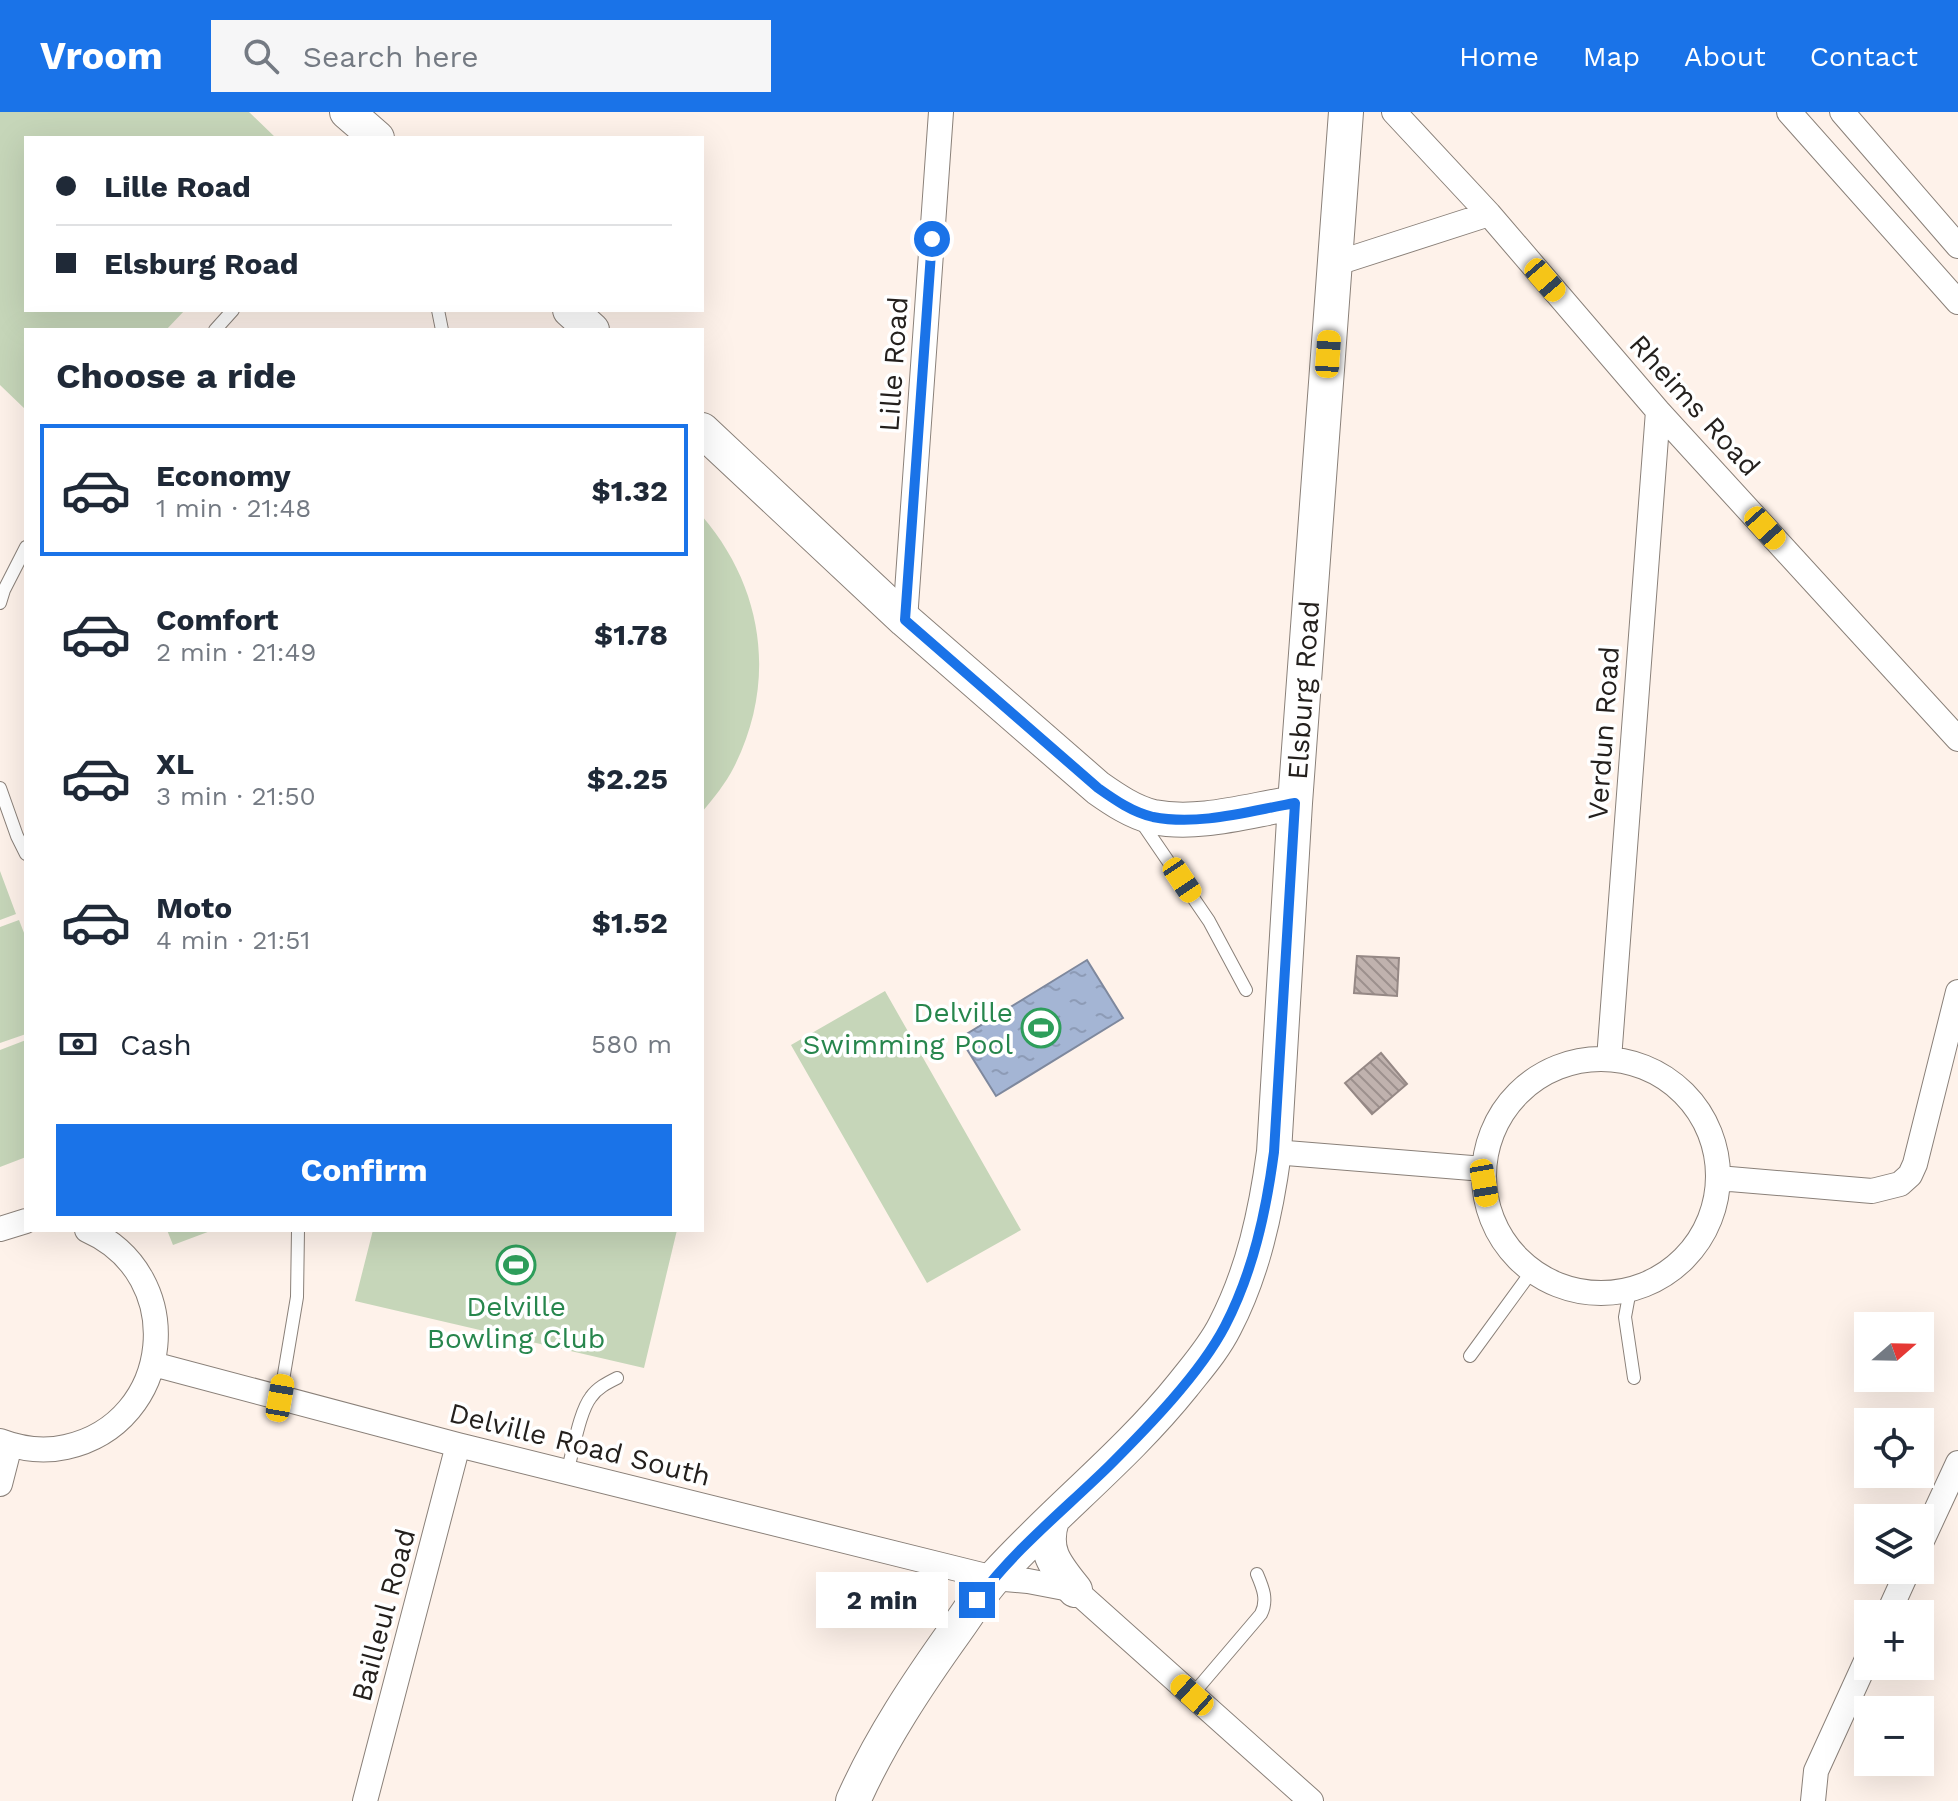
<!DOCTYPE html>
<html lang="en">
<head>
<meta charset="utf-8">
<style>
	:root { --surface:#fff; --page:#f6f6f7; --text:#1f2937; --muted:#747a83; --line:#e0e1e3; --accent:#1a73e8 }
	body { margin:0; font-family:"Work Sans",sans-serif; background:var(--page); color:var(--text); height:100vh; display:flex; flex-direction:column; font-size:30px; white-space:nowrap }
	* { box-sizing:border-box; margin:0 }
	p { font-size:26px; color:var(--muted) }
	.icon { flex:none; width:44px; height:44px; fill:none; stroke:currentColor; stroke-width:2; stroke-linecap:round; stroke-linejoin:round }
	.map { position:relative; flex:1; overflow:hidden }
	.drawer { position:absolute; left:24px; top:216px; width:680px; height:904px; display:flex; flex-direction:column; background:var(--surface); border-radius:0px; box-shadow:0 8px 32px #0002 }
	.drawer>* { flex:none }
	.top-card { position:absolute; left:24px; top:24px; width:680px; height:176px; border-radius:0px; box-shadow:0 8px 32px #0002; display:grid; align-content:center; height:176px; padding:0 32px; background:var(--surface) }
	.needle { width:52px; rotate:70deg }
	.controls { position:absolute; left:1854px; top:1200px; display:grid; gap:16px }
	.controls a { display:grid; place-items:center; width:80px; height:80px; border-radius:0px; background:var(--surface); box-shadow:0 8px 32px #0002; font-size:40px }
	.end { position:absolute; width:36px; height:36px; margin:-18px; border:10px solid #1a73e8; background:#fff; box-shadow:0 0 0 4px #fff }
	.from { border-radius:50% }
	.bubble { position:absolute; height:56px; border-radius:0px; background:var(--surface); box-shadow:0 8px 32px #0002; font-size:26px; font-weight:700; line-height:56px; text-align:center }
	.car { position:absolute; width:24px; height:48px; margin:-24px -12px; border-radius:10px; box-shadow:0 0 6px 2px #0007; background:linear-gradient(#f5c518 24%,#345 0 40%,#f5c518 0 76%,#345 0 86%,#f5c518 0) }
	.top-card b { display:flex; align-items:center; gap:28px; height:76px; font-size:30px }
	.top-card b+b { border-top:2px solid var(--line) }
	.top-card i { width:20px; height:20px; background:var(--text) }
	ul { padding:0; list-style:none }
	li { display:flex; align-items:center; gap:24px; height:132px; margin:0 16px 12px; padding:0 16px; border:4px solid transparent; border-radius:0px }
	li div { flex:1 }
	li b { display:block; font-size:30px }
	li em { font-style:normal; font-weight:700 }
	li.current { border-color:var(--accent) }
	li>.icon { width:72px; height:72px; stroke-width:1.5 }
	h2 { padding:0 32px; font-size:36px; line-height:96px }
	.pay { display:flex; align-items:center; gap:20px; height:88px; padding:0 32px; font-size:30px }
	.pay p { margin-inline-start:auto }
	.primary-button { display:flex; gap:16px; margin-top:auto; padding:16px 32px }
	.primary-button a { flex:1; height:92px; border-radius:0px; background:var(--accent); color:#fff; font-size:32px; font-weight:700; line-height:92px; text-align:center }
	header { display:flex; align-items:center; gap:48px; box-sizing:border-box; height:112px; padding:0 40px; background:var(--accent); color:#fff }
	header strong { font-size:38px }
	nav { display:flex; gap:44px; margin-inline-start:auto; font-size:28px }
	.search { width:560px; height:72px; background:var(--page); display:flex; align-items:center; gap:20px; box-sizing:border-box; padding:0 28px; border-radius:0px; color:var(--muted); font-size:30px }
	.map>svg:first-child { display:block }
	.grass { fill:#c6d6b9 }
	.water { fill:url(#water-ripples); stroke:#7e889d; stroke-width:2 }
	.building { fill:url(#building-back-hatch); stroke:#958885; stroke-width:2 }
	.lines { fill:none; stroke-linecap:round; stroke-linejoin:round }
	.lane-casing { stroke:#8a8079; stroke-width:14 }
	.street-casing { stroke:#8a8079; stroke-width:26 }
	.secondary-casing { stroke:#8a8079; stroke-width:36 }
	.lane { stroke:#fff; stroke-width:12 }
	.street { stroke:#fff; stroke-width:24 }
	.secondary { stroke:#fff; stroke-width:34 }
	.route { stroke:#1a73e8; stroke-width:10 }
	.labels { text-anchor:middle; stroke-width:7; stroke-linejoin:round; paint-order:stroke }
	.street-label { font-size:28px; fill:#24201d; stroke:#fff }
	.leisure-label { font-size:28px; fill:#27864d; stroke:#fff; text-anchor:end }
</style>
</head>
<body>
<header>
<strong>Vroom</strong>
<div class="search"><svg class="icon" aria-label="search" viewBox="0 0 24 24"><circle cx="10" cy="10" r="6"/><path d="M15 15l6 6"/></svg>Search here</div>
<nav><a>Home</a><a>Map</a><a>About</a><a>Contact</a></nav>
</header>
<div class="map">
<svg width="1958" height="1689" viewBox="0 0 1958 1689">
	<defs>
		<pattern id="water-ripples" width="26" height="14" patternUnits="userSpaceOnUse" patternTransform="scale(2)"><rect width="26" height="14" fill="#a4b5d4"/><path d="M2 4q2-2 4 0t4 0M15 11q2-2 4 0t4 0" fill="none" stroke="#8d9bb6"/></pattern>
		<pattern id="building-back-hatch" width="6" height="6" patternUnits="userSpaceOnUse" patternTransform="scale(2)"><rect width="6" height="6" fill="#c0b2ae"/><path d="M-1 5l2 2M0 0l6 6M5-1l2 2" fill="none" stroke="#9c908d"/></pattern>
	</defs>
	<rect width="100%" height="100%" fill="#fef2ea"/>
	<path class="grass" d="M0 0H249L276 26H26V198H185L166 218H26V298L0 273Z
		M702 404C764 476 777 570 734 655 726 671 713 687 702 700Z
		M0 759 16 802 0 808Z
		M19 808 26 826V922L0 931V815Z
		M885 879 1021 1118 927 1171 791 933Z
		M26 928V1045L0 1055V938Z
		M167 1118H213L173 1133Z
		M373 1118H677L644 1256 355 1189Z"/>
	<path class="water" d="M1087 848 1123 906 996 984 960 926Z"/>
	<path class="building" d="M1357 844 1399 846 1397 884 1354 881Z
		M1381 941 1407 972 1372 1002 1345 971Z"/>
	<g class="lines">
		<g class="lane-casing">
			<path id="lane" d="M438 198 442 218
				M215 218 233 198
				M0 491 4 478 26 435
				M0 676 17 724 26 742
				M1142 711 1209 809 1246 878
				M1630 1178 1625 1205 1634 1266
				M1470 1244 1532 1159
				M280 1286 297 1185 298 1118
				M567 1360C573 1341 579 1300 591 1285 597 1276 607 1271 617 1266
				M1192 1583 1261 1502C1268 1488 1263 1476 1257 1462"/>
		</g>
		<g class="street-casing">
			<path id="street" d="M1394 0 1489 102 1658 299 1958 627
				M1789 0 1958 190
				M1842 0 1958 134
				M1334 152 1489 102
				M905 508 941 0
				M1484 1064a117 117 0 1 1 234 0a117 117 0 1 1-234 0Z
				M1609 947 1658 299
				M1274 1040 1484 1057
				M1718 1066 1872 1079 1900 1072 1910 1063 1915 1052 1958 880
				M0 1117 26 1109
				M153 1252 458 1333 994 1466 1028 1469 1075 1478 1311 1689
				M0 1329C21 1337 44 1340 66 1335 174 1311 189 1163 87 1118
				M0 1372 10 1333
				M1920 1433 1958 1351
				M1888 1502 1908 1458
				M365 1689 458 1333
				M1813 1689 1816 1659 1868 1545"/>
		</g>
		<g class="secondary-casing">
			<path id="secondary" d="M347 0 377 26
				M570 198 592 218
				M702 318 905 508 1098 676C1115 688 1133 700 1153 705 1200 714 1249 698 1295 691
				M1052 1408C1042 1439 1056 1454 1075 1478
				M853 1689C880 1628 918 1571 956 1518 969 1500 981 1480 996 1464 1056 1398 1127 1343 1183 1273 1198 1254 1214 1236 1225 1214 1253 1160 1266 1100 1274 1040L1295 691 1346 0"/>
		</g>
		<use href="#lane" class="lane"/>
		<use href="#street" class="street"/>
		<use href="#secondary" class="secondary"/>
	</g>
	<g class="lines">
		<path class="route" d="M932 127 905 508 1098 676C1115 688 1132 700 1153 705 1200 714 1249 699 1295 691L1274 1040C1266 1100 1253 1160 1225 1214 1200 1262 1147 1316 1109 1354 1064 1398 1014 1438 977 1488"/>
	</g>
	<defs>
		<g id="stadium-ring" transform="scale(2)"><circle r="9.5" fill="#fff" stroke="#2e9e5b" stroke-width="1.5"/><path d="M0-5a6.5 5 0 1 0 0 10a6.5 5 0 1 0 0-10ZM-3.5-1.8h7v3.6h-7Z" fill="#2e9e5b"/></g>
	</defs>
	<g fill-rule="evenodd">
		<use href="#stadium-ring" x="1041" y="916"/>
		<use href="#stadium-ring" x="516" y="1153"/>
	</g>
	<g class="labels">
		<g class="street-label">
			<text transform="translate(893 252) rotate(-86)" y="10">Lille Road</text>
			<text transform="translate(1695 293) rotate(48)" y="10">Rheims Road</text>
			<text transform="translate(1303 578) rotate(-86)" y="10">Elsburg Road</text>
			<text transform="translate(1603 621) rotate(-86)" y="10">Verdun Road</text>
			<text transform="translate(580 1332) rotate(14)" y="10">Delville Road South</text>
			<text transform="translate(383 1503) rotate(-75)" y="10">Bailleul Road</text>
		</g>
		<g class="leisure-label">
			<text x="1013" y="910">Delville<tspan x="1013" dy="32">Swimming Pool</tspan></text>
			<text x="516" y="1204" text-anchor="middle">Delville<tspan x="516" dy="32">Bowling Club</tspan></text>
		</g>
	</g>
</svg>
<div class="controls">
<a><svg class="needle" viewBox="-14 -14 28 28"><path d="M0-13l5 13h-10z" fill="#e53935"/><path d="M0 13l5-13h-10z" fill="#747a83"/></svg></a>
<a><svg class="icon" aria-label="locate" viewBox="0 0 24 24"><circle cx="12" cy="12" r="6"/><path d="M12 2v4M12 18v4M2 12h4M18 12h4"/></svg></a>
<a><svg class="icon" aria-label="layers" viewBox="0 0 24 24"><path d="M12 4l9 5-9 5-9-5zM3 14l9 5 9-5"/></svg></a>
<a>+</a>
<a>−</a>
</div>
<i class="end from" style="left:932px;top:127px"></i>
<i class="end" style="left:977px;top:1488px"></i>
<div class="bubble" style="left:816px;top:1460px;width:132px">2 min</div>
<i class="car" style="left:1545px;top:168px;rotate:139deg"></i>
<i class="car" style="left:1328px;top:242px;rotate:4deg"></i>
<i class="car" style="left:1765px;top:416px;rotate:138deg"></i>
<i class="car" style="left:1182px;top:768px;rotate:146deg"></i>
<i class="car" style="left:1484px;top:1071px;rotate:170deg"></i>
<i class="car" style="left:280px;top:1286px;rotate:10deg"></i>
<i class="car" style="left:1192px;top:1583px;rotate:312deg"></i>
<div class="top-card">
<b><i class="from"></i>Lille Road</b>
<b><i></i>Elsburg Road</b>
</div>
<section class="drawer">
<h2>Choose a ride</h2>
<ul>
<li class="current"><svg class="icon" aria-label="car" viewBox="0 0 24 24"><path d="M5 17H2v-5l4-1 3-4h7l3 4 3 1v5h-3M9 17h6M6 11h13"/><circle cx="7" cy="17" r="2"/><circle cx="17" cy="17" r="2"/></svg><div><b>Economy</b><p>1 min · 21:48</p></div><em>$1.32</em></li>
<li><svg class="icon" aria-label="car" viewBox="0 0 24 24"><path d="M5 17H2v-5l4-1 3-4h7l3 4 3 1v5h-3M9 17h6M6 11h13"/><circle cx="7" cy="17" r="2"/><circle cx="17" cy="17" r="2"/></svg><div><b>Comfort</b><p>2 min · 21:49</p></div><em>$1.78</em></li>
<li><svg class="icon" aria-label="car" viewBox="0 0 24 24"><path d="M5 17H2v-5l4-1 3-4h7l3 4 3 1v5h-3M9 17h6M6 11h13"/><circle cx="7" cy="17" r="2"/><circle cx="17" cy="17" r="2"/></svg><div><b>XL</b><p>3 min · 21:50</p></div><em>$2.25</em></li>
<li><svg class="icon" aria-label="car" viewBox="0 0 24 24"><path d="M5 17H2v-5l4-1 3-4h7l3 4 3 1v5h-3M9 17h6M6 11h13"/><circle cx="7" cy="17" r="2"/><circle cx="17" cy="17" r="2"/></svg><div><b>Moto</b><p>4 min · 21:51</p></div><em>$1.52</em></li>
</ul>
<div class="pay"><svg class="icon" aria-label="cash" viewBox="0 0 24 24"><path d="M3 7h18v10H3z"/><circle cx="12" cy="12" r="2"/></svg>Cash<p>580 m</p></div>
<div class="primary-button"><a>Confirm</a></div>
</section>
</div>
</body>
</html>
